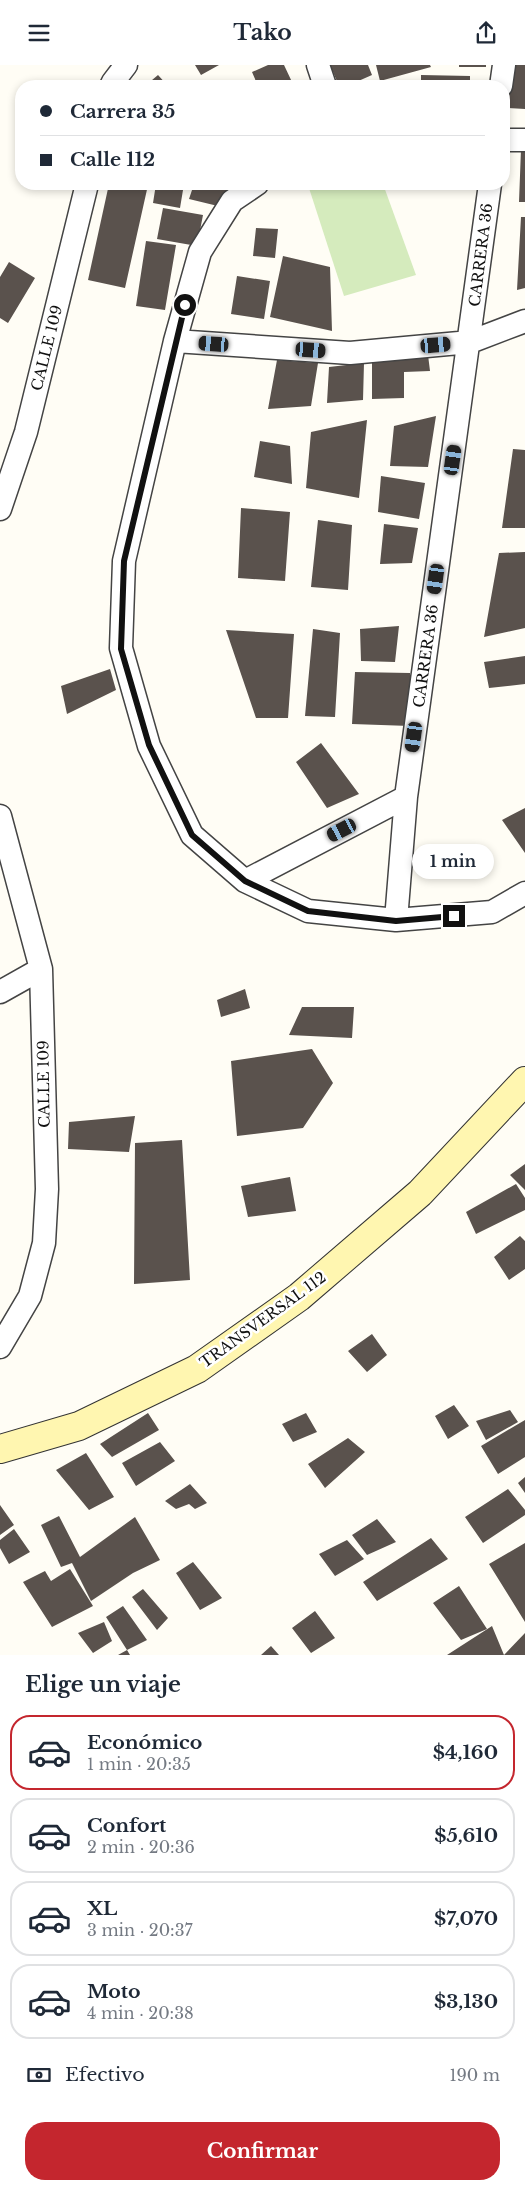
<!DOCTYPE html>
<html lang="es">
<head>
<meta charset="utf-8">
<style>
	:root { --surface:#fff; --page:#f6f6f7; --text:#1f2937; --muted:#747a83; --line:#e0e1e3; --accent:#c4262e }
	body { margin:0; font-family:"Libre Baskerville",serif; background:var(--page); color:var(--text); height:100vh; display:flex; flex-direction:column; font-size:19px; white-space:nowrap }
	* { box-sizing:border-box; margin:0 }
	p { font-size:16px; color:var(--muted) }
	.icon { flex:none; width:28px; height:28px; fill:none; stroke:currentColor; stroke-width:2; stroke-linecap:round; stroke-linejoin:round }
	.map { position:relative; height:1590px; overflow:hidden }
	.details { display:flex; flex-direction:column; background:var(--surface); flex:1 }
	.details>* { flex:none }
	.guide { position:absolute; left:15px; top:15px; width:495px; height:110px; border-radius:20px; box-shadow:0 2px 8px #0003; display:grid; align-content:center; height:110px; padding:0 25px; background:var(--surface) }
	.end { position:absolute; width:22px; height:22px; margin:-11px; border:6px solid #111; background:#fff; box-shadow:0 0 0 2px #fff }
	.from { border-radius:50% }
	.bubble { position:absolute; height:35px; border-radius:18px; background:var(--surface); box-shadow:0 2px 8px #0003; font-size:16px; font-weight:700; line-height:35px; text-align:center }
	.car { position:absolute; width:15px; height:30px; margin:-15px -8px; border-radius:6px; box-shadow:0 0 4px 1px #0007; background:linear-gradient(#222 24%,#8ab4d8 0 40%,#222 0 76%,#8ab4d8 0 86%,#222 0) }
	.guide b { display:flex; align-items:center; gap:18px; height:48px; font-size:19px }
	.guide b+b { border-top:1px solid var(--line) }
	.guide i { width:12px; height:12px; background:var(--text) }
	ul { padding:0; list-style:none }
	li { display:flex; align-items:center; gap:15px; height:75px; margin:0 10px 8px; padding:0 15px; border:2px solid var(--line); border-radius:20px }
	li div { flex:1 }
	li b { display:block; font-size:19px }
	li em { font-style:normal; font-weight:700 }
	li.current { border-color:var(--accent) }
	li>.icon { width:45px; height:45px; stroke-width:1.5 }
	h2 { padding:0 25px; font-size:22px; line-height:60px }
	.pay { display:flex; align-items:center; gap:12px; height:55px; padding:0 25px; font-size:19px }
	.pay p { margin-inline-start:auto }
	.cta { display:flex; gap:10px; margin-top:auto; padding:10px 25px }
	.cta a { flex:1; height:58px; border-radius:20px; background:var(--accent); color:#fff; font-size:20px; font-weight:700; line-height:58px; text-align:center }
	header { display:flex; justify-content:space-between; align-items:center; height:65px; padding:0 25px; background:var(--surface); font-size:22px; font-weight:700 }
	.map>svg:first-child { display:block }
	.green { fill:#d5ebbd }
	.building { fill:#5a524d }
	.lines { fill:none; stroke-linecap:round; stroke-linejoin:round }
	.minor-casing { stroke:#444; stroke-width:25 }
	.secondary-casing { stroke:#333; stroke-width:30 }
	.minor { stroke:#fff; stroke-width:22 }
	.secondary { stroke:#fff6b0; stroke-width:28 }
	.route { stroke:#111; stroke-width:6 }
	.labels { text-anchor:middle; stroke-width:5; stroke-linejoin:round; paint-order:stroke }
	.street-label { font-size:15px; fill:#111; stroke:#fff }
</style>
</head>
<body>
<header><svg class="icon" aria-label="menu" viewBox="0 0 24 24"><path d="M4 6h16M4 12h16M4 18h16"/></svg>Tako<svg class="icon" aria-label="share" viewBox="0 0 24 24"><path d="M12 15V3M7 8l5-5 5 5M5 13v7h14v-7"/></svg></header>
<div class="map">
<svg width="525" height="1590" viewBox="0 0 525 1590">
	<rect width="100%" height="100%" fill="#fffdf5"/>
	<path class="green" d="M312 119H383L416 210 344 231 308 120Z"/>
	<path class="building" d="M195 0H219L201 10Z
		M268 0H284L292 17 282 21H258L252 7Z
		M330 0H368L372 10 347 21H339Z
		M376 0H430L431 2 380 16Z
		M459 0H486V2H459Z
		M510 0H525V44L507 43Z
		M158 10 168 21H145Z
		M421 10 470 11V21H421Z
		M521 84H525V137H519Z
		M109 119 148 120 125 223 88 215Z
		M156 119H184L180 143 153 138Z
		M194 119H229L222 142 189 134Z
		M163 143 203 150 197 181 157 174Z
		M521 152H525V223L517 225Z
		M256 163 278 164 275 193 253 191Z
		M146 176 176 180 165 245 136 241Z
		M283 191 330 202 332 266 270 252Z
		M9 197 35 213 8 258 0 253V212Z
		M237 211 270 216 264 254 231 249Z
		M428 290 430 306 404 307V333L372 334V296Z
		M277 295 318 298 311 341 268 344Z
		M364 298 363 335 327 338 329 302Z
		M436 351 428 402 390 401 394 361Z
		M367 355 359 433 306 423 311 367Z
		M260 376 290 381 292 419 254 412Z
		M513 384 525 385V463H502Z
		M381 411 425 418 419 454 378 447Z
		M241 443 290 447 285 516 238 513Z
		M318 455 352 460 348 525 311 522Z
		M384 459 418 463 412 498 380 499Z
		M525 487V563L484 572 499 488Z
		M399 561 395 597 361 596 360 564Z
		M313 564 340 568 335 652 305 651Z
		M226 565 294 569 288 653H256Z
		M525 591V619L489 623 484 597Z
		M110 604 116 625 67 649 61 621Z
		M355 607 410 608V661L352 659Z
		M321 678 359 729 327 743 296 697Z
		M525 743V788L502 755Z
		M245 924 250 943 221 952 217 935Z
		M302 942H354L352 973 289 970Z
		M312 984 333 1018 303 1063 237 1071 231 996Z
		M135 1051 129 1087 68 1084 69 1057Z
		M182 1075 190 1215 134 1219 135 1078Z
		M525 1099V1125L510 1110Z
		M290 1112 296 1146 248 1152 241 1121Z
		M516 1119 525 1133V1145L476 1169 466 1147Z
		M520 1171 525 1176V1204L509 1215 494 1192Z
		M372 1269 387 1290 367 1307 348 1286Z
		M454 1340 469 1361 448 1374 435 1351Z
		M510 1345 518 1357 486 1375 476 1356Z
		M148 1348 159 1365 112 1392 100 1379Z
		M306 1348 317 1367 293 1377 282 1359Z
		M525 1355V1392L498 1409 481 1381Z
		M348 1373 365 1387 325 1423 308 1399Z
		M160 1377 175 1396 136 1421 122 1398Z
		M86 1388 114 1432 89 1445 56 1405Z
		M525 1412V1428L518 1418Z
		M190 1419 207 1438 195 1444 189 1439 176 1444 165 1436Z
		M508 1424 525 1445V1450L483 1478 465 1452Z
		M0 1440 14 1460 0 1470Z
		M59 1451 80 1492 135 1452 160 1495 133 1508 91 1536 72 1498 61 1502 41 1460Z
		M377 1454 396 1477 367 1490 352 1470Z
		M14 1464 30 1487 9 1499 0 1483V1475Z
		M431 1473 448 1494 377 1536 363 1517Z
		M347 1475 364 1494 335 1511 319 1489Z
		M525 1478V1557L489 1499Z
		M193 1497 222 1533 200 1545 176 1508Z
		M70 1504 93 1541 52 1562 23 1517 45 1506 51 1516Z
		M459 1521 487 1564 461 1575 433 1538Z
		M143 1524 168 1553 157 1565 132 1532Z
		M123 1541 147 1575 127 1585 130 1590H118L127 1585 106 1552Z
		M315 1546 335 1573 311 1588 292 1563Z
		M104 1557 112 1576 93 1588 78 1568Z
		M492 1561 504 1590 525 1568V1590H447Z
		M271 1581 279 1590H261Z"/>
	<g class="lines">
		<g class="minor-casing">
			<path id="minor" d="M318 0 325 21
				M111 21 113 17 126 0
				M501 21 504 0
				M504 75H525
				M257 119 232 136 200 187 175 276 124 496 121 583 149 681 192 770 245 816 308 846 396 855 492 847 525 828
				M175 276 350 288 470 277 525 256
				M0 444 26 367 87 119
				M0 751 41 904 47 1124 44 1178 30 1231 0 1282
				M245 816 406 732
				M396 855 406 732 490 119
				M0 927 41 904"/>
		</g>
		<g class="secondary-casing">
			<path id="secondary" d="M0 1384 79 1361 197 1304 299 1232 420 1128 525 1016"/>
		</g>
		<use href="#minor" class="minor"/>
		<use href="#secondary" class="secondary"/>
	</g>
	<g class="lines">
		<path class="route" d="M185 240 124 496 121 584 149 680 192 770 245 816 308 846 396 856 454 851"/>
	</g>
	<g class="labels">
		<g class="street-label">
			<text transform="translate(481 190) rotate(-83)" y="5">CARRERA 36</text>
			<text transform="translate(47 283) rotate(-76)" y="5">CALLE 109</text>
			<text transform="translate(426 591) rotate(-82)" y="5">CARRERA 36</text>
			<text transform="translate(44 1019) rotate(-91)" y="5">CALLE 109</text>
			<text transform="translate(263 1255) rotate(-36)" y="5">TRANSVERSAL 112</text>
		</g>
	</g>
</svg>
<i class="end from" style="left:185px;top:240px"></i>
<i class="end" style="left:454px;top:851px"></i>
<div class="bubble" style="left:412px;top:779px;width:82px">1 min</div>
<i class="car" style="left:214px;top:279px;rotate:274deg"></i>
<i class="car" style="left:436px;top:280px;rotate:85deg"></i>
<i class="car" style="left:311px;top:285px;rotate:94deg"></i>
<i class="car" style="left:453px;top:395px;rotate:8deg"></i>
<i class="car" style="left:436px;top:514px;rotate:188deg"></i>
<i class="car" style="left:414px;top:672px;rotate:188deg"></i>
<i class="car" style="left:342px;top:765px;rotate:243deg"></i>
<div class="guide">
<b><i class="from"></i>Carrera 35</b>
<b><i></i>Calle 112</b>
</div>
</div>
<section class="details">
<h2>Elige un viaje</h2>
<ul>
<li class="current"><svg class="icon" aria-label="car" viewBox="0 0 24 24"><path d="M5 17H2v-5l4-1 3-4h7l3 4 3 1v5h-3M9 17h6M6 11h13"/><circle cx="7" cy="17" r="2"/><circle cx="17" cy="17" r="2"/></svg><div><b>Económico</b><p>1 min · 20:35</p></div><em>$4,160</em></li>
<li><svg class="icon" aria-label="car" viewBox="0 0 24 24"><path d="M5 17H2v-5l4-1 3-4h7l3 4 3 1v5h-3M9 17h6M6 11h13"/><circle cx="7" cy="17" r="2"/><circle cx="17" cy="17" r="2"/></svg><div><b>Confort</b><p>2 min · 20:36</p></div><em>$5,610</em></li>
<li><svg class="icon" aria-label="car" viewBox="0 0 24 24"><path d="M5 17H2v-5l4-1 3-4h7l3 4 3 1v5h-3M9 17h6M6 11h13"/><circle cx="7" cy="17" r="2"/><circle cx="17" cy="17" r="2"/></svg><div><b>XL</b><p>3 min · 20:37</p></div><em>$7,070</em></li>
<li><svg class="icon" aria-label="car" viewBox="0 0 24 24"><path d="M5 17H2v-5l4-1 3-4h7l3 4 3 1v5h-3M9 17h6M6 11h13"/><circle cx="7" cy="17" r="2"/><circle cx="17" cy="17" r="2"/></svg><div><b>Moto</b><p>4 min · 20:38</p></div><em>$3,130</em></li>
</ul>
<div class="pay"><svg class="icon" aria-label="cash" viewBox="0 0 24 24"><path d="M3 7h18v10H3z"/><circle cx="12" cy="12" r="2"/></svg>Efectivo<p>190 m</p></div>
<div class="cta"><a>Confirmar</a></div>
</section>
</body>
</html>
